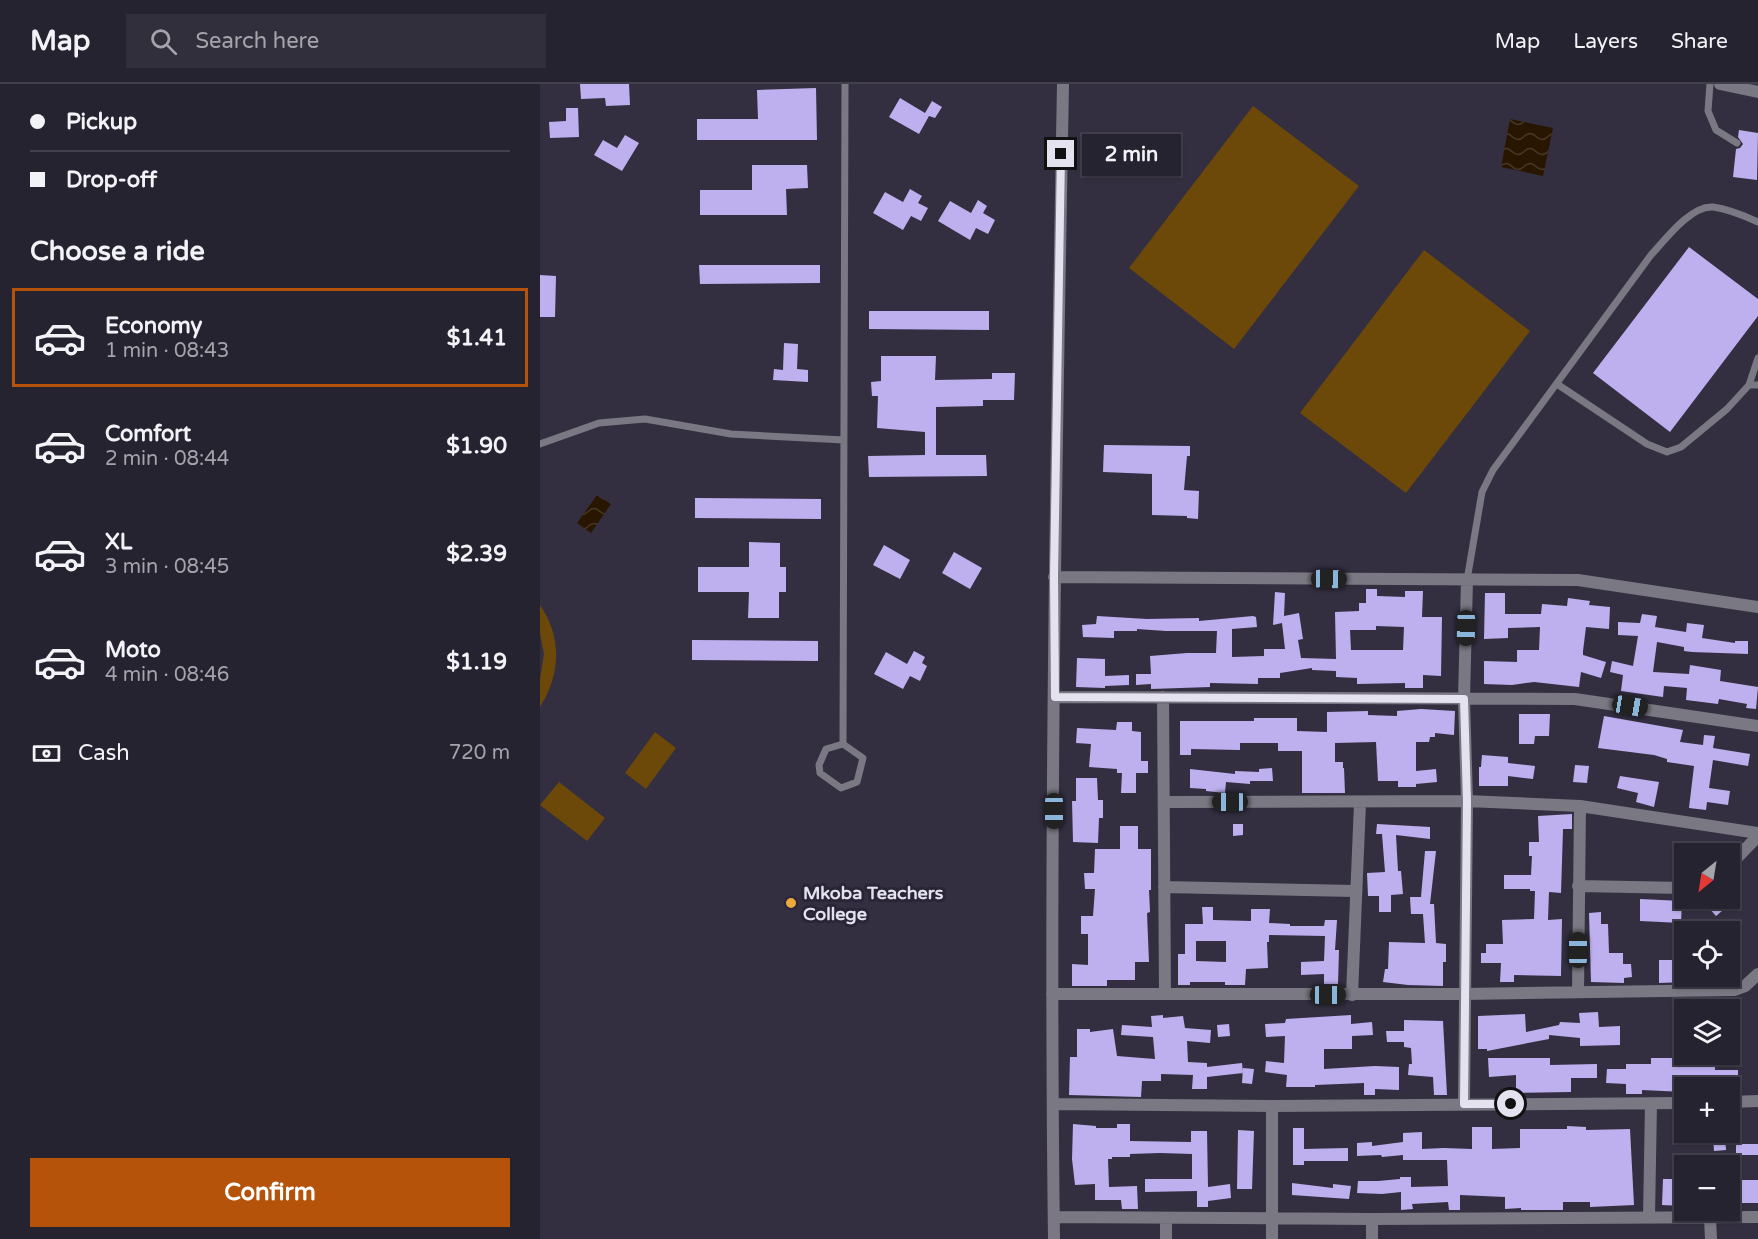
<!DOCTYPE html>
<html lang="en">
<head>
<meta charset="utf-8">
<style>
	:root { --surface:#262331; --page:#322f3d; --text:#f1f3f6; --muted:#a4a4ab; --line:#42404d; --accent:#b45309 }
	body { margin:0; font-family:"Varela Round",sans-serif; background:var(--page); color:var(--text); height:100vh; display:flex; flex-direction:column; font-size:22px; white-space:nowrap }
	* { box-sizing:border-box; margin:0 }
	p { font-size:20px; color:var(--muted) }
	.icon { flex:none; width:33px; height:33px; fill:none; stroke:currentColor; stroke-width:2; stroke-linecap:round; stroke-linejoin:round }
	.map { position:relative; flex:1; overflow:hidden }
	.panel { display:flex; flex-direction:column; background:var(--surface); width:540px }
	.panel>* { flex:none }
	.banner { display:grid; align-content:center; height:132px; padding:0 30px; background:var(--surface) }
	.needle { width:39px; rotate:210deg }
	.controls { position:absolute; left:1134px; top:759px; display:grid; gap:12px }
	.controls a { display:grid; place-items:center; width:66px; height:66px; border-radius:0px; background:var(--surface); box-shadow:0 2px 4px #0004,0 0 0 2px var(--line); font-size:30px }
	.end { position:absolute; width:27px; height:27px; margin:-14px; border:8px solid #e5e2ef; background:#111; box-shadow:0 0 0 3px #111 }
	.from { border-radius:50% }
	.bubble { position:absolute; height:42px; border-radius:0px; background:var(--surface); box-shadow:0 2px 4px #0004,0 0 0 2px var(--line); font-size:20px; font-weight:700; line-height:42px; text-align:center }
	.car { position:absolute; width:18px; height:36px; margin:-18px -9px; border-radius:8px; box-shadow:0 0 4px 2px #0007; background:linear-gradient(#222 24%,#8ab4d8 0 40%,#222 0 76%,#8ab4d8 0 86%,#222 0) }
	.banner b { display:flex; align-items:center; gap:21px; height:57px; font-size:22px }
	.banner b+b { border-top:2px solid var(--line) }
	.banner i { width:15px; height:15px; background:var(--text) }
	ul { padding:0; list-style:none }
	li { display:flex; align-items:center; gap:18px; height:99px; margin:0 12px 9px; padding:0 18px; border:3px solid transparent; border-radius:0px }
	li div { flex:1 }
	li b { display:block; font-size:22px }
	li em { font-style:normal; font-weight:700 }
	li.on { border-color:var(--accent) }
	li>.icon { width:54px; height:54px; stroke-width:1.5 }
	h2 { padding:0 30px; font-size:27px; line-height:72px }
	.pay { display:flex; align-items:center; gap:15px; height:66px; padding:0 30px; font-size:22px }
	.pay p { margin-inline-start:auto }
	.action { display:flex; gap:12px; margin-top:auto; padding:12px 30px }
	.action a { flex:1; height:69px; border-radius:0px; background:var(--accent); color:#fff; font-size:24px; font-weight:700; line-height:69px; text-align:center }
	header { display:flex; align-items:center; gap:36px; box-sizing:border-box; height:84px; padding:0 30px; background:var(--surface); border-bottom:2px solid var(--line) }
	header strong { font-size:28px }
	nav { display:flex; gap:33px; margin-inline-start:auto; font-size:21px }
	.search { width:420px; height:54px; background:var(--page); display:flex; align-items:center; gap:15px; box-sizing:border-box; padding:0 21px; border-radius:0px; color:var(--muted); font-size:22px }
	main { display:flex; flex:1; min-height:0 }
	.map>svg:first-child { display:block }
	.garden { fill:#6c4809 }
	.water { fill:url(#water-waves) }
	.building { fill:#beb0ee; fill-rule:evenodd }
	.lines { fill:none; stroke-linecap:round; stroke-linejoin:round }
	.service { stroke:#7a7882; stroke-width:7 }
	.minor { stroke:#7a7882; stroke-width:12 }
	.tertiary { stroke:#7a7882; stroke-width:12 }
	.route { stroke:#e5e2ef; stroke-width:8 }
	.poi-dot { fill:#eca93b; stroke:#292537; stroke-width:2 }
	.labels { text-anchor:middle; stroke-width:6; stroke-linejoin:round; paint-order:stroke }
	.poi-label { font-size:18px; font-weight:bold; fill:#e5e2ef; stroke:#292537; text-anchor:start }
</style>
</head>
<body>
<header>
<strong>Map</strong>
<div class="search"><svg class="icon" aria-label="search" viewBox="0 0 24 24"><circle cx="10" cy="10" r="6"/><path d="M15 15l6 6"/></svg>Search here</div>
<nav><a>Map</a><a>Layers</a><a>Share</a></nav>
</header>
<main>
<section class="panel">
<div class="banner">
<b><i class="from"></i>Pickup</b>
<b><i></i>Drop-off</b>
</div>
<h2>Choose a ride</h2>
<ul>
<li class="on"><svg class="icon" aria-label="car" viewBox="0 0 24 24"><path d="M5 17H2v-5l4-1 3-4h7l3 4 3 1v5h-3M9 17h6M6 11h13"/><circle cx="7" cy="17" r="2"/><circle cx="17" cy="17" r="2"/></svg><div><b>Economy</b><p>1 min · 08:43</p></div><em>$1.41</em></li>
<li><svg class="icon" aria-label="car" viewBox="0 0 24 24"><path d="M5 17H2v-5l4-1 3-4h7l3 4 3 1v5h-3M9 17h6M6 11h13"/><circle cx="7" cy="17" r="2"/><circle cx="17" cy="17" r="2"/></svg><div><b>Comfort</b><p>2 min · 08:44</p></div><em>$1.90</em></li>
<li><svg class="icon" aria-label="car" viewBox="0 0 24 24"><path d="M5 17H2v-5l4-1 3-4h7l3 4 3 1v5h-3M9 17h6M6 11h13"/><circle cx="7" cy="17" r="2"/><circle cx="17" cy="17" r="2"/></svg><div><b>XL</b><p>3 min · 08:45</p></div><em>$2.39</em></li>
<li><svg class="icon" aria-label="car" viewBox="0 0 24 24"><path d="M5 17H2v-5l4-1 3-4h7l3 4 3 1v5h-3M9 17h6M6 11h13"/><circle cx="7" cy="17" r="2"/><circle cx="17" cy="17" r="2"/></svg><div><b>Moto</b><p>4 min · 08:46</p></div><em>$1.19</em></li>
</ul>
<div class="pay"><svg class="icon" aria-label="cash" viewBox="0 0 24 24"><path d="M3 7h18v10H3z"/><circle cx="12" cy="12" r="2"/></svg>Cash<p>720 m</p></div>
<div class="action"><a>Confirm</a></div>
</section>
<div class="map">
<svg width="1218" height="1155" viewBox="0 0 1218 1155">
	<defs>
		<pattern id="water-waves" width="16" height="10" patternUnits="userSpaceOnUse" patternTransform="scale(1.5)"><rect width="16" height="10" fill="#281600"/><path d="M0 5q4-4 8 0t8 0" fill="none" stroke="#473826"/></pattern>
	</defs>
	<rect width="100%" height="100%" fill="#332f41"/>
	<path class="garden" d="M713 22 819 102 694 265 589 184Z
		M884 166 990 247 866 409 760 329Z
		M0 521C22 553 21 590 0 623V595L4 570 0 549Z
		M115 648 136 664 106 705 85 689Z
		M19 698 65 734 47 757 0 721Z"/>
	<path class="water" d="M970 35 1013 44 1003 92 961 83Z
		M57 411 71 420 51 449 37 439Z"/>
	<path class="building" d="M40 0H89L90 21 66 22 65 14 41 15Z
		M276 4 277 56H157V35H218L217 6Z
		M360 14 385 29 392 17 402 23 395 34 389 32 379 50 349 33Z
		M26 24H38L39 53 10 54 9 38 26 37Z
		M1199 46 1218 49 1217 96 1193 93 1196 65 1200 64 1203 60 1198 53Z
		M85 51 99 59 82 87 54 71 63 56 77 64Z
		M212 81H267L268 104 246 105 247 131H160V106H212Z
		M370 105 382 112 378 119 388 124 381 137 371 132 363 146 333 129 345 108 363 118Z
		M438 116 447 122 443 129 455 136 448 150 436 144 430 156 398 137 410 117 431 129Z
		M1149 163 1218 215V232L1130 348 1053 289Z
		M159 181H280V199L160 200Z
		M0 191 16 192 15 233H0Z
		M329 227H449V246L329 245Z
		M244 259 258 260 257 285 268 286V298L233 296 234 285 243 286Z
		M341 272H396L395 296 452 295V289H475L474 316H443V322L396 323V371H446L447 392 329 393 328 372 385 371V348L337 344 338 312H332L331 298 341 297Z
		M564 361 650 362V372H647L644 406 659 407 658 435 647 434V432L612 431V390L563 388Z
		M155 414 281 415V435L155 434Z
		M209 458 240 459V483H246V508H239V534H208L209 508H158V483H209Z
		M344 461 370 476 360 495 333 481Z
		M414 468 442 484 430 505 402 489Z
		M826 505H837V512L865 513V507H883L882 533H902L901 592 883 591V604H865V599L817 600V594L796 593V587L772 586V584L740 589V594H718V600L670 599V603L611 605V600L596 601V590H611L610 572 647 569H676L677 547H626L597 545V547H574V554L543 553 542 541 556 540 557 532 607 535 659 534V537L713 532 716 533 717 543 692 545V573L724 572V565H745L742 539 733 541 735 508 745 509 744 532 759 529 763 555 758 556 761 574 796 575 795 528 819 527V519H826ZM836 542 864 543 863 566H811L810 546H836Z
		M945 509H965V530H1001L1002 520 1027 522 1028 514 1050 517 1049 521 1070 523 1069 545 1046 543 1043 567V571L1066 578 1061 594 1041 588 1039 603 994 598 972 601 944 600V577L977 578V566H999L1000 543 968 544V554L944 555Z
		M1102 530 1117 532 1115 543 1146 548 1147 539 1164 541 1162 554 1195 559V557H1208V570L1152 568 1144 567V563L1117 558 1113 588 1149 590 1150 581 1181 586 1180 597 1218 603 1216 625 1206 624 1207 620 1179 615 1178 620 1146 616 1147 604 1124 602 1123 613 1081 607 1083 591 1070 588 1072 577 1093 582 1098 552 1078 551V538L1100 539Z
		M152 556 278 557V577L152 576Z
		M374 567 385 573 382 579 387 582 380 597 370 592 363 605 334 590 346 568 367 580Z
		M537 574 565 575V592L589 591V601L565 602V604L536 603Z
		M881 625 915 627 914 651 895 649V653H890L889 658H876V687L896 685 897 698 876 700V703H858V697H838L836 658 795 659V678H803V684H804L805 709H762V667H738V659H700V666L651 665V671H640V637H714V634H757V647L787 648V628L828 627V631L857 632V627Z
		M979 630H1010L1009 652H995L994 660H979Z
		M1064 632 1143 646 1140 658 1163 661 1164 651 1175 652 1173 664 1210 670 1208 682 1173 676 1169 704 1190 707 1188 721 1167 718 1166 726 1149 724 1154 682 1127 678V675L1114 671 1058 664Z
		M577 638H592V647L601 648V677H608V689H596V709H581L582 689H577V685L549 683 551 660 536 659 537 644 576 646Z
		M942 671 968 673V679L995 682 993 695 968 692V702H939V683H941Z
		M1035 681 1049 682 1047 699 1033 698Z
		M732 684 733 697H710V700L686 698 685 709 666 707V705L650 704V685L695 690V687L719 688V685Z
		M1080 692 1119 698 1114 723 1096 718 1098 709 1077 704Z
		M536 694H557L558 716H563V734H559L558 759 533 758 532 717H536Z
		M1032 730V745H1023L1021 809 1009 808 1008 836 1022 835 1021 892 974 891V898H960L961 879H941V869H946V860H963L962 836 994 835 995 807H990V805H964V791H991L992 772H989V758H999L998 732Z
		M693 740H703V751L693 752Z
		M837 740 890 743V755L856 751 858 787H861L863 810 851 811V828H839V812H828L827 789 845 788 842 750H836Z
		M580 742H598V765H611V806H609L610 828 607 829 609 878H595V896H567V902H532V880L548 881V850H541V832H553L555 805H545L544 789H554L555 765H580Z
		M885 767H896L890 820H894L896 859 906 860V878H903V902L868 901 843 898 845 885H848L849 858 885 859 883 830H871L870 813H881Z
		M1190 793 1202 803 1188 822 1176 832 1168 823 1178 814H1190Z
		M1100 815 1142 817 1141 839 1100 837Z
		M662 823H673V836L711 837V825H730L729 839 750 840V842H784L785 836H797L795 866H799L798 900H784V890L761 891V878L784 877 785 852 729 851V858H727L728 884 706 885 705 901H685V898H650V901H638V870H645V840H663ZM656 857H686V878L656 877Z
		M1061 828V840H1068L1069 869H1083V880H1091L1092 893 1084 894V899L1051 898 1049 829Z
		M1132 868H1143L1144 898 1119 899V876H1132Z
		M1133 926H1143L1144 980H1175V986H1198V1004H1144V1008L1102 1006V1010H1086V1000L1066 999 1067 985H1086V980H1111V974H1135Z
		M1058 928 1059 943 1080 942V961L1040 962V954L1009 951V955L947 967V965H938V932L985 930 986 948 1019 941 1020 938 1040 939 1039 929Z
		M623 931V934L643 932 645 944 671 946 670 959 647 957 648 978 667 979V983L702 979 703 989 667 993V1005H652L653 991 621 990V997H602L601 1013 529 1011 530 973H537V945H550V948L573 945 577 972 615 975 613 953 581 951 582 941 612 943 611 932Z
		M811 931V940L832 938 833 951 812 952V965H784V985L835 982 859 983V1006L835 1005V1011H824V999L775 1001V1003H746L747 991 725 988 726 977 744 979 745 952 726 953 725 940 745 939 746 935Z
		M864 936 903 937 907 1011H894L893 993 868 991 869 980H872L871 964 864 963V958H847L846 947H864Z
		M689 940 690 952 678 953 677 941Z
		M1190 944H1199L1200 958H1190Z
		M948 974H1010V981L1057 980V994H1031V1008L976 1009V991L949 993Z
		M703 984 714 985 712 1000 702 999Z
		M533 1040 556 1042V1044H577V1040H590V1057L651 1058V1047H667L668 1103 690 1100 691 1114 668 1117V1123H657V1107L605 1108V1095H652V1070L620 1069 590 1070V1073H572V1075H568L569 1103 597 1102 598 1125H582L581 1116H555V1100L535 1101 532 1075Z
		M1027 1042 1046 1043V1046L1090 1045 1094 1121 1050 1123V1118H1023V1126H981V1124L965 1125V1113L920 1111V1126H909L908 1118 872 1120 873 1125 861 1126V1108L842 1110 817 1109 818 1097H838L860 1095V1093H871V1103L908 1102 907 1076H863V1071L842 1073 841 1071 817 1072V1059L832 1058V1062L863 1058V1049L882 1048V1065L904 1064 932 1065V1043H952V1065L980 1064V1045H1027Z
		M753 1044H764V1065L808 1064V1077H764V1081H753Z
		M698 1046 714 1047 712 1105H697Z
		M1185 1052 1186 1066 1174 1067 1173 1053Z
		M1196 1060H1218V1071H1196Z
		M1123 1095H1144V1122L1122 1121Z
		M1190 1096H1218V1119H1190Z
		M752 1099 793 1104V1100L811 1102 809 1115 752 1111Z"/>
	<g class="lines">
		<path class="service" d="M1170 0 1168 27 1176 46 1197 59
			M1017 300 1107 360 1127 368 1141 363 1187 325 1209 301H1218
			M1209 301 1218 274
			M0 360 59 339 105 335 191 350 304 356
			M927 496 942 408 953 386 1111 171C1125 156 1151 121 1173 123 1188 125 1205 132 1218 138
			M303 660 305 0
			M303 660 323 674 317 698 301 704 280 689 279 681 286 665Z"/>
		<path class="minor" d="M514 493 1038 496 1218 523
			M515 613 1035 615 1218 642
			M623 613 625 910
			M625 718 927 717 1040 722 1218 749
			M1190 781 1218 752
			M1038 802 1144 804
			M624 803 815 807
			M1038 908 1040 722
			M512 910H925L1194 906 1205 902 1218 890
			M812 911 820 719
			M1190 1018 1218 1017
			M513 1020 732 1022 1144 1019
			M924 1020 927 717 924 615 927 496
			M732 1022V1155
			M514 1133 832 1135 1218 1133
			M1109 1133 1111 1020
			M1170 1134 1171 1155
			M832 1135V1155
			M514 1155C509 770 516 385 523 0
			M626 1155V1134"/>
		<path class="tertiary" d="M1180 0 1218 8"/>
	</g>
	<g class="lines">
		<path class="route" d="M521 70 514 493 515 613 924 615 927 717 924 1020H971"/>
	</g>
	<circle class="poi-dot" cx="251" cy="819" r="6"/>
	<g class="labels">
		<g class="poi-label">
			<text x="263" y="815">Mkoba Teachers<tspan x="263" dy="21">College</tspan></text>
		</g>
	</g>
</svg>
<div class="controls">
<a><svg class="needle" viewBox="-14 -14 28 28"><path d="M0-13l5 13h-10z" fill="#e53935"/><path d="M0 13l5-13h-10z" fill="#a4a4ab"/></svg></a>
<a><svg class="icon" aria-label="locate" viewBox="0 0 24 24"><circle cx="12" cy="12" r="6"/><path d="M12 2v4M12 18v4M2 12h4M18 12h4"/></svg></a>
<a><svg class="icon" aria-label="layers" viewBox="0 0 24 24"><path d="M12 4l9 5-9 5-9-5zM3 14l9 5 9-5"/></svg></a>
<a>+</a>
<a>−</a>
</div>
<i class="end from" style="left:971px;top:1020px"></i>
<i class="end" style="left:521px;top:70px"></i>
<div class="bubble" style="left:542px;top:50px;width:99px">2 min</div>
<i class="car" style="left:789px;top:495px;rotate:91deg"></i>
<i class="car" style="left:926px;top:544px;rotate:181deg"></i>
<i class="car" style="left:1090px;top:622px;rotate:99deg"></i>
<i class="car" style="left:690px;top:718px;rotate:270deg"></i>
<i class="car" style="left:514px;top:727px;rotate:180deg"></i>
<i class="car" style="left:1038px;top:866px;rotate:0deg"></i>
<i class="car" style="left:788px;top:911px;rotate:90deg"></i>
</div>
</main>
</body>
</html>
